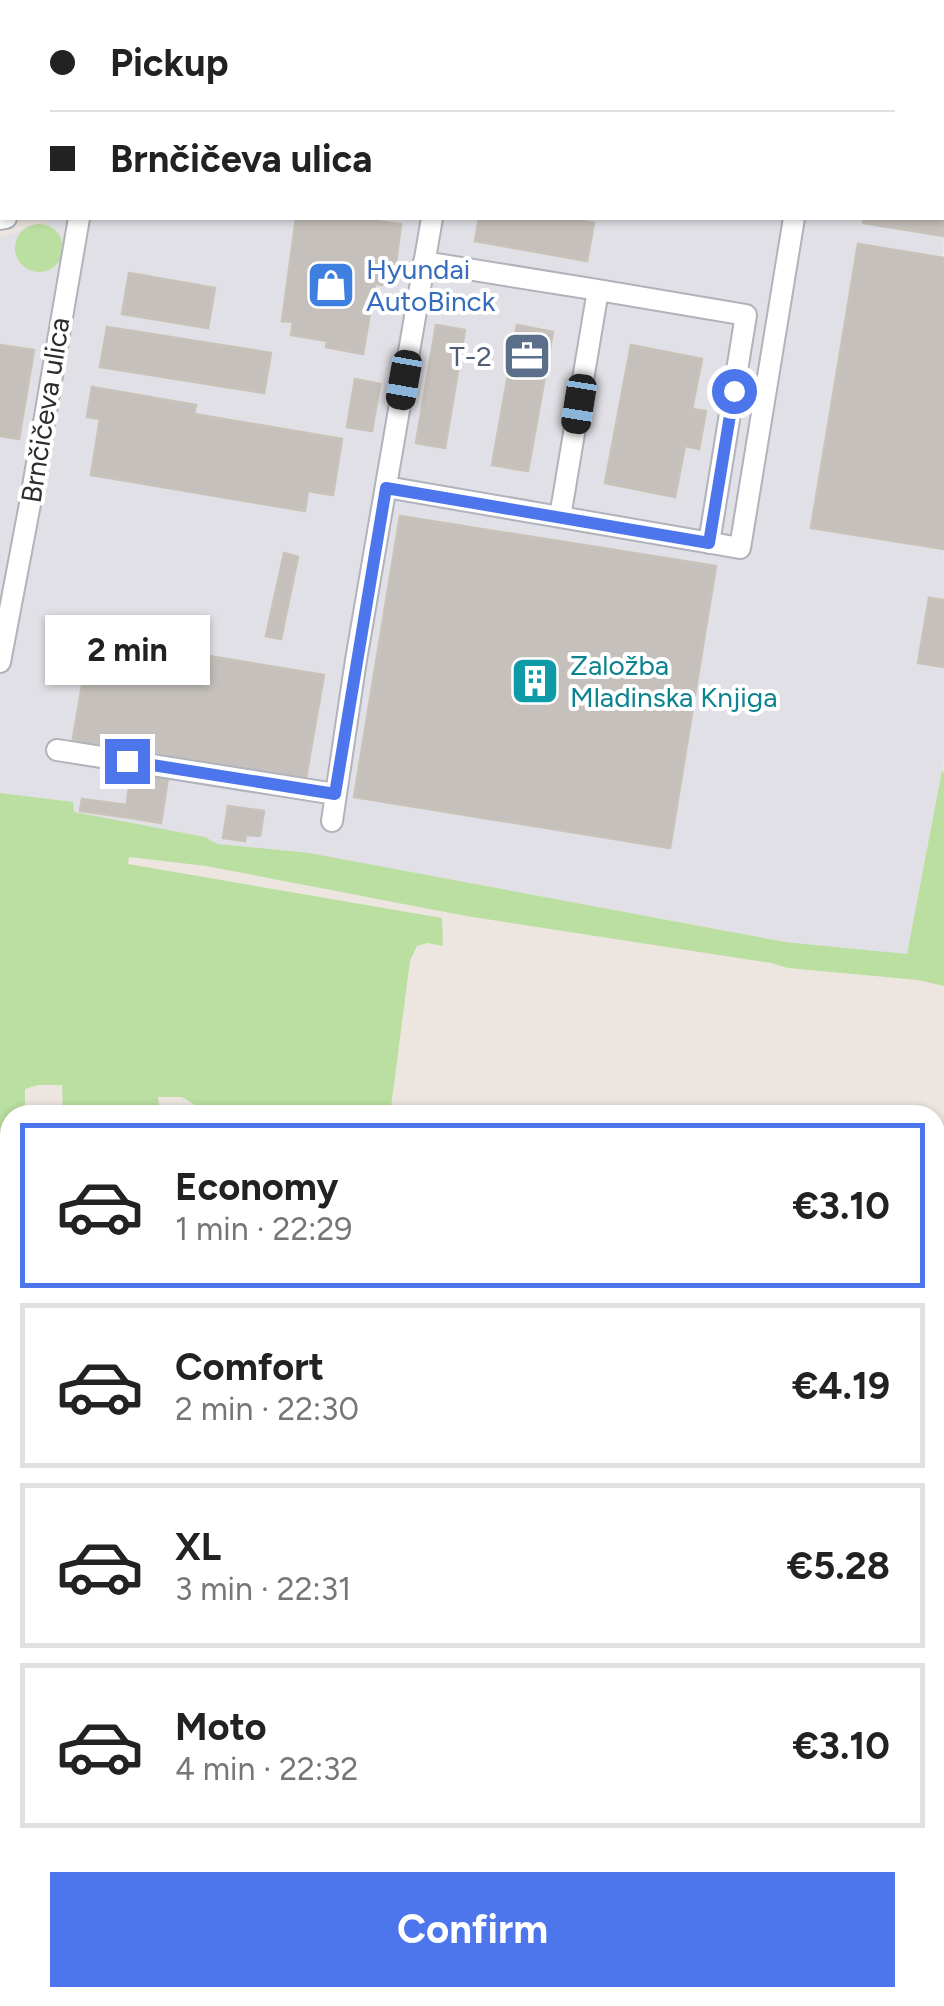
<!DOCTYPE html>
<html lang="en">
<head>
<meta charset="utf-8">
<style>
	:root { --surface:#fff; --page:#f6f6f6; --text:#222; --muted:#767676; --line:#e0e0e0; --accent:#4d76ed }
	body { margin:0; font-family:Figtree,sans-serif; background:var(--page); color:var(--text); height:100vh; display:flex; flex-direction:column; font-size:38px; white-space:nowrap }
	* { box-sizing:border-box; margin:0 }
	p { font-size:32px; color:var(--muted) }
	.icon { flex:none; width:55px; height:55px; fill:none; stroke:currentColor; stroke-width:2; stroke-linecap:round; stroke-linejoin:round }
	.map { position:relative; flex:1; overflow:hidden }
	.side { position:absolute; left:0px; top:1105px; width:945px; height:902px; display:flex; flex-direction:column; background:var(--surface); border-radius:30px 30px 0 0; box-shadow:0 2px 8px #0004 }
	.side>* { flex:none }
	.guide { position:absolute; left:0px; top:0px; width:945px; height:220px; box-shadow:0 2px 8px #0004; display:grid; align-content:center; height:220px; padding:0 50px; background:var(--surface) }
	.end { position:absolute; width:45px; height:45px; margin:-22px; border:12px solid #4d76ed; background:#fff; box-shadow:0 0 0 5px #fff }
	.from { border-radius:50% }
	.bubble { position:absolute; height:70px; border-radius:0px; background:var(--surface); box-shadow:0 2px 8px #0004; font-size:32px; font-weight:700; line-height:70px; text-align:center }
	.car { position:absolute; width:30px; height:60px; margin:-30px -15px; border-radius:12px; box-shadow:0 0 8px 2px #0007; background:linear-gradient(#222 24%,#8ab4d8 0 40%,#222 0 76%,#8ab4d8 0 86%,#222 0) }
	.guide b { display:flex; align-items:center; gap:35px; height:95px; font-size:38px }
	.guide b+b { border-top:2px solid var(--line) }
	.guide i { width:25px; height:25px; background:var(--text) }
	ul { padding:18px 0 0; list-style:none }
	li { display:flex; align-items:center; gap:30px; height:165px; margin:0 20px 15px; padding:0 30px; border:5px solid var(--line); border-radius:0px }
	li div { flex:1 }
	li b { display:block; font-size:38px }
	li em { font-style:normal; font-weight:700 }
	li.active { border-color:var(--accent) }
	li>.icon { width:90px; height:90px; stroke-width:1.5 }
	.primary-button { display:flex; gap:20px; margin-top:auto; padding:20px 50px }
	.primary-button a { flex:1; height:115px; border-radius:0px; background:var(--accent); color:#fff; font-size:40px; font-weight:700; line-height:115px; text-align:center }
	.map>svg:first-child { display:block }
	.industrial { fill:#e1e0e6 }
	.green { fill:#badfa1 }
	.building { fill:#c5c0bc; stroke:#c8c2b9; stroke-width:2.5 }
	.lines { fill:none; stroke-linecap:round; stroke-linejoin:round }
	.street-casing { stroke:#b0b3bb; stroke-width:24 }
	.secondary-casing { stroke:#b0b3bb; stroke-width:31 }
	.primary-casing { stroke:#c4c4c4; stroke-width:34 }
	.street { stroke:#fff; stroke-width:20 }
	.secondary { stroke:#fff; stroke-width:28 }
	.primary { stroke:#e7c16b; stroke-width:30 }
	.route { stroke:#4d76ed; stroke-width:12 }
	.labels { text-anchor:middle; stroke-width:8; stroke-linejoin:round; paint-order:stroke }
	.shop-label { font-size:28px; fill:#366cbe; stroke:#fff; text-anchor:start }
	.service-label { font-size:28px; fill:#4e5e75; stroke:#fff; text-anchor:end }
	.street-label { font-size:28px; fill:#2c2c2c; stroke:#fff }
	.culture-label { font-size:28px; fill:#0d838f; stroke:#fff; text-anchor:start }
</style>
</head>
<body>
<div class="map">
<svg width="944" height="2006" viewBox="0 0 944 2006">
	<rect width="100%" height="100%" fill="#ede6e0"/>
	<path class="industrial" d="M942 50 944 757 907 954 785 942 659 918 0 810V237L58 218H942Z"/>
	<path class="green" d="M0 0H855L856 2H2V200L0 201Z
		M15 248a24 24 0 1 1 48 0a24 24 0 1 1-48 0Z
		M942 770 944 773V986L918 980 788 968 771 963 466 916 206 866 129 857 128 864 442 918 443 946 427 943 417 946 410 961 390 1115H212L182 1097H158L160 1115H63L62 1085H38L25 1089V1115H10V1206L0 1207V793L73 802 74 812 205 837 217 844 309 853 785 942 907 954Z
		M944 1144V1408L935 1410V1148Z
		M935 1639 944 1642V1748L935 1749Z
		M935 1850 944 1905V2006H760L763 1998H935Z"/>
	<path class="building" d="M942 181 944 236 863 223 864 218H942Z
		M296 218H351L401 224 393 286 375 284 363 354 326 347 327 341 291 335 293 322 282 321Z
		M479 218H564L594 223 587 261 475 241Z
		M858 244 944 258V549L811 528Z
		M129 273 215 288 208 328 122 314Z
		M436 325 465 330 445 448 416 443Z
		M517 325 553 332 528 471 492 465Z
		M107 327 271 353 264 393 100 367Z
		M0 345 34 350 19 439 0 436Z
		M631 345 702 359 692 409 706 411 699 449 685 446 675 497 605 483Z
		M355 379 380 384 372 431 347 427Z
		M92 387 196 405 194 414 342 439 333 495 308 491 305 511 91 475 100 419 87 417Z
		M400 516 716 566 670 848 354 797Z
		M284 553 298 557 281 639 266 636Z
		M929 598 944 600V667L918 663Z
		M118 620 206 635 203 655 324 675 305 783 72 744 86 662 110 667Z
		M131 773 168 778 161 823 125 817Z
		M82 799 127 805 125 817 80 811Z
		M228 806 264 811 260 836 246 835 245 841 223 838Z
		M10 1361V1389L1 1391 0 1362Z
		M10 1398V1418L0 1420V1399Z
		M10 1453V1479L3 1480 0 1454Z
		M0 1661H10V1683H0Z
		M0 1700 10 1701V1723L0 1722Z
		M944 1794V1825H940L935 1796Z
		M10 1854V1919L0 1875V1856Z
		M133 1998H164L166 2006H136Z
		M338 1998H369L370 2002 340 2006Z
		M503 1998H521L522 2006H491L490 2000Z
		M563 1998H582L583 2006H547L546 2000Z
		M594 1998H621L622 2006H595Z
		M669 1998H691L692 2005 671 2006Z"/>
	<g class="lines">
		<g class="street-casing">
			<path id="street" d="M0 219 6 218
				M598 290 746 315 709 543
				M386 487 560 517 598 290 424 262
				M560 517 740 548 794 218
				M0 662 30 504 79 218
				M57 750 335 794
				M332 821 356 660 432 218
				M935 1755 944 1753
				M0 1817 10 1847
				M0 1990 6 2006
				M54 1998 55 2006
				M245 1998 247 2006
				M432 1998 433 2006
				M533 1998 534 2006"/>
		</g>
		<g class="secondary-casing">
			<path id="secondary" d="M942 31H944"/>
		</g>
		<g class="primary-casing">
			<path id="primary" d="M0 1287 10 1291
				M935 1617 944 1619"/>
		</g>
		<use href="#street" class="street"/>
		<use href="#secondary" class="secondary"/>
		<use href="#primary" class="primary"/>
	</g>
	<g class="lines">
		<path class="route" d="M127 761 335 794 386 488 709 543 734 391"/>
	</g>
	<defs>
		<g id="shop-square" transform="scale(2.5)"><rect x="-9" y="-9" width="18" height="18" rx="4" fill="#3f7fe0" stroke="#fff"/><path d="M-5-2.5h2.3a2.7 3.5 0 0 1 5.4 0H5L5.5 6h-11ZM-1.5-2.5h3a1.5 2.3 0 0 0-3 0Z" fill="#fff"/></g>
		<g id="office-square" transform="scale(2.5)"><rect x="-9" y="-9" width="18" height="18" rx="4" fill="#5c6f8a" stroke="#fff"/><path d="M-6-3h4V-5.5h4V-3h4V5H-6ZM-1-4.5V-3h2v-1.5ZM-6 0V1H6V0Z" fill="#fff"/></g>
		<g id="building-square" transform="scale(2.5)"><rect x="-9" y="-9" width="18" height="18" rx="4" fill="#0f9aa8" stroke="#fff"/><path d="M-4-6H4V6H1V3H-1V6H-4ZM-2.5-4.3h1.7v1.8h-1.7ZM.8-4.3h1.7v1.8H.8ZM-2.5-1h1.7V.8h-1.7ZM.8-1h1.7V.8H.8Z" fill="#fff"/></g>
	</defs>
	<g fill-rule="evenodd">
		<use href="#shop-square" x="331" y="285"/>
		<use href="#office-square" x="527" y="356"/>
		<use href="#building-square" x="535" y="681"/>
	</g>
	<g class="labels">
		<g class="shop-label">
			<text x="366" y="279">Hyundai<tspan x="366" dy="32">AutoBinck</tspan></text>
		</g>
		<g class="service-label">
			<text x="492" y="366">T-2</text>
		</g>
		<g class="street-label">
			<text transform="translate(45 410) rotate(-81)" y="10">Brnčičeva ulica</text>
		</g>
		<g class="culture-label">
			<text x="570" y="675">Založba<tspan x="570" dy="32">Mladinska Knjiga</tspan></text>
		</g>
	</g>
</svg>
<i class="end from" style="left:734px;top:391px"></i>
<i class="end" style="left:127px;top:761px"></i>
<div class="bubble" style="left:45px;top:615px;width:165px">2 min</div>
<i class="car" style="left:404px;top:380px;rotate:190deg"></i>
<i class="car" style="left:579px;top:404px;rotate:189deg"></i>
<div class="guide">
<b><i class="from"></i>Pickup</b>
<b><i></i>Brnčičeva ulica</b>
</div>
<section class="side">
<ul>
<li class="active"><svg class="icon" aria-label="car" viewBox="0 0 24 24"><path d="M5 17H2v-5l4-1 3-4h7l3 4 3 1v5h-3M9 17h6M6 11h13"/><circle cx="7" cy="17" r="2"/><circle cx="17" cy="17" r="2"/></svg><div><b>Economy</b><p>1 min · 22:29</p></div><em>€3.10</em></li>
<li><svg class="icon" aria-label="car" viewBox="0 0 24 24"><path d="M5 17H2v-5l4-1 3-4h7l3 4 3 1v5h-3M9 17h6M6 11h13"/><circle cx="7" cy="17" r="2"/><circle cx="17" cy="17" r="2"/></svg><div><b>Comfort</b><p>2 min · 22:30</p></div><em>€4.19</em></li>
<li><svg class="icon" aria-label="car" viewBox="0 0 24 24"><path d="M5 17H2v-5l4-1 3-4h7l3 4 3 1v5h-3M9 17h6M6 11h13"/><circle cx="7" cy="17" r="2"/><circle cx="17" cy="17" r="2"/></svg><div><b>XL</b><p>3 min · 22:31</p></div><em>€5.28</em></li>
<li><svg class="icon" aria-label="car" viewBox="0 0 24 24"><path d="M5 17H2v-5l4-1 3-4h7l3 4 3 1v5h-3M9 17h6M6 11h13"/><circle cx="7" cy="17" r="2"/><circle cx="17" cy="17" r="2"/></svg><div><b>Moto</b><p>4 min · 22:32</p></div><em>€3.10</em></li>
</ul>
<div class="primary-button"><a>Confirm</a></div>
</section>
</div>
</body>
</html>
